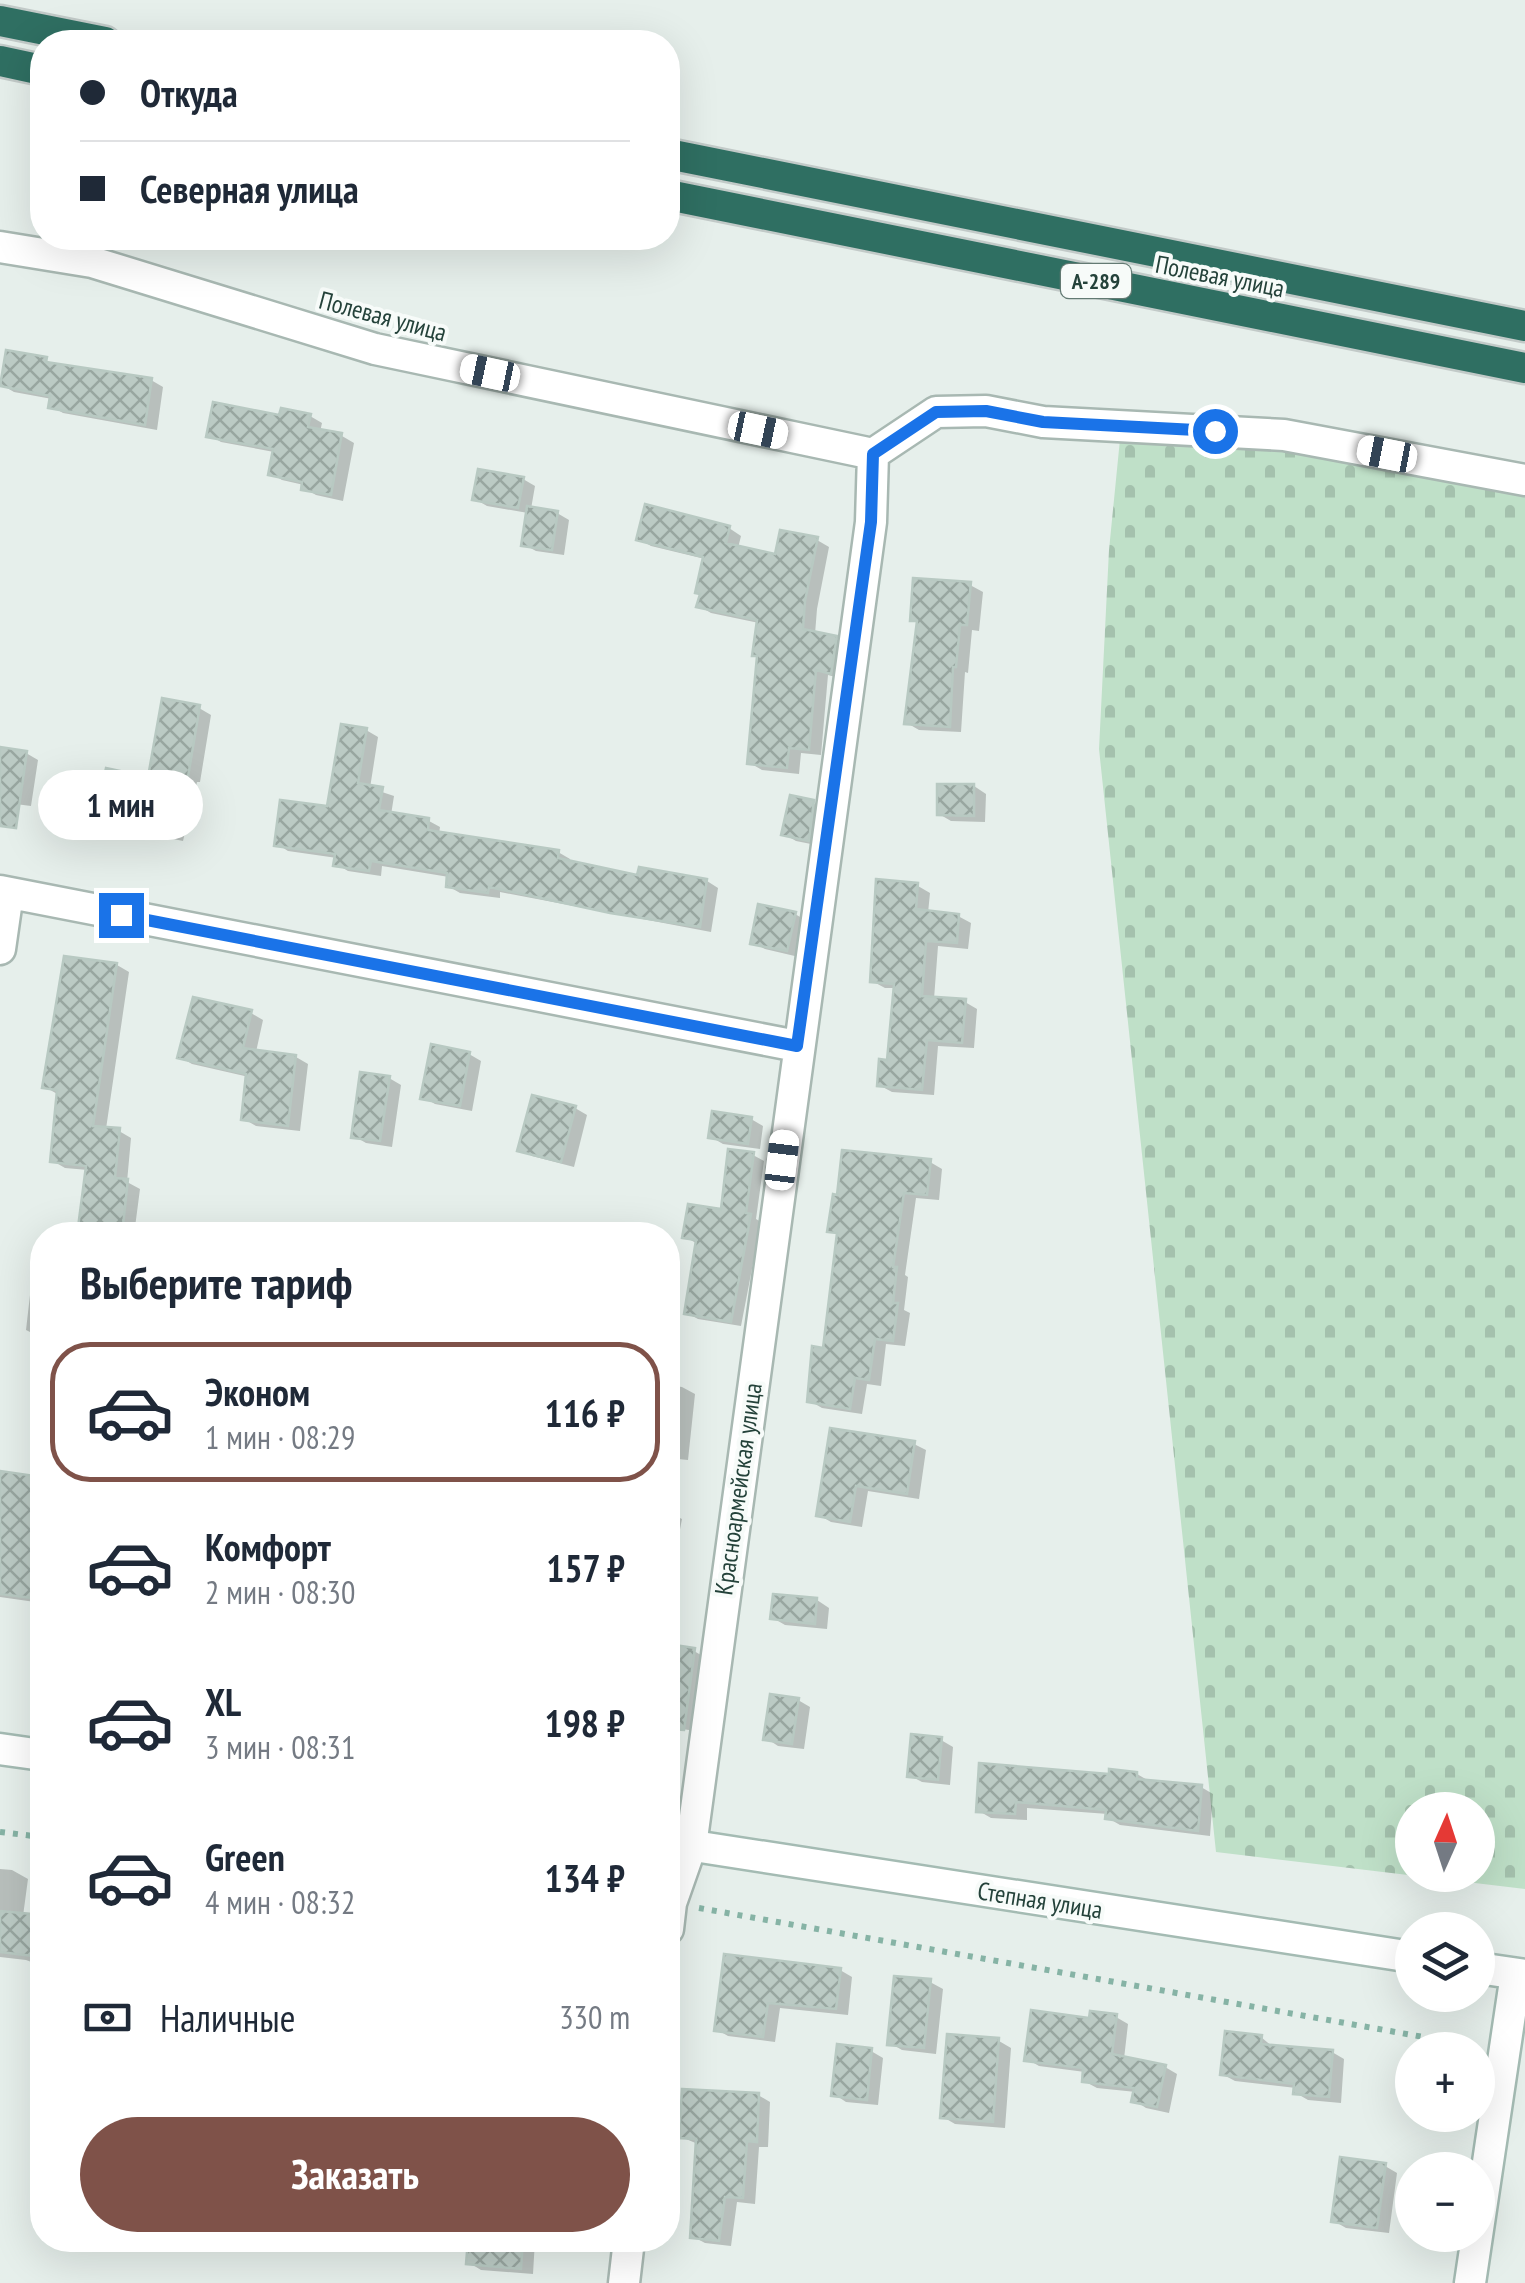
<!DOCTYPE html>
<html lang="ru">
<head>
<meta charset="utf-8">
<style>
	:root { --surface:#fff; --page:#f6f6f7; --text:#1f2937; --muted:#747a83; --line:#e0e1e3; --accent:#7f5249 }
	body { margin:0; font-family:"PT Sans Narrow",sans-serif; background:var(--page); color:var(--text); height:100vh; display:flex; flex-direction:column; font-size:38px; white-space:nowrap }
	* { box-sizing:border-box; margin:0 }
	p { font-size:32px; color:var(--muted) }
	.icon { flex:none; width:55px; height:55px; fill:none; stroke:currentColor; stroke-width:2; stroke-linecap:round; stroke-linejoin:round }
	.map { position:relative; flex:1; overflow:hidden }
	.sheet { position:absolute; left:30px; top:1222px; width:650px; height:1030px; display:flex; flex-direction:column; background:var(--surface); border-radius:40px; box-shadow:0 10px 40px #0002 }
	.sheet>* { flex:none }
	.guide { position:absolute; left:30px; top:30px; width:650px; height:220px; border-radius:40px; box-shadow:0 10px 40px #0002; display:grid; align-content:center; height:220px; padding:0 50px; background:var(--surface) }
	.needle { width:65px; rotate:3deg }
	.buttons { position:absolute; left:1395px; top:1792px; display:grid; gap:20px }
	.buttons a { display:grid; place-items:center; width:100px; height:100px; border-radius:50%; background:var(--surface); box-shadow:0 10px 40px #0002; font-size:50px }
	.end { position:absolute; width:45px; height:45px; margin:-22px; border:12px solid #1a73e8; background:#fff; box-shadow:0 0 0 5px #fff }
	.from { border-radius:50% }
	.bubble { position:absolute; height:70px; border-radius:35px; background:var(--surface); box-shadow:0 10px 40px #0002; font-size:32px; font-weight:800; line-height:70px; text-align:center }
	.car { position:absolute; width:30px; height:60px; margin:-30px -15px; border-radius:12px; box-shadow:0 0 8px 2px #0007; background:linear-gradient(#fff 24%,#345 0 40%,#fff 0 76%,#345 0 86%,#fff 0) }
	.guide b { display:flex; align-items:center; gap:35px; height:95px; font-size:38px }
	.guide b+b { border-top:2px solid var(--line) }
	.guide i { width:25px; height:25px; background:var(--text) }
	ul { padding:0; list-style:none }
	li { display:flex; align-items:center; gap:30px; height:140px; margin:0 20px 15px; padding:0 30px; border:5px solid transparent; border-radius:40px }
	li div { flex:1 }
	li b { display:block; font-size:38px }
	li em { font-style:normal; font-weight:800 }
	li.selected { border-color:var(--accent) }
	li>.icon { width:90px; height:90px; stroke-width:1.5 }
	h2 { padding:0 50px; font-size:45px; line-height:120px }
	.pay { display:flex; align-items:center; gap:25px; height:110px; padding:0 50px; font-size:38px }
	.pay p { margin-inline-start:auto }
	.primary-button { display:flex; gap:20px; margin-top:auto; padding:20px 50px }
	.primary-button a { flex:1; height:115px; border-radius:60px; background:var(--accent); color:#fff; font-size:40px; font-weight:800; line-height:115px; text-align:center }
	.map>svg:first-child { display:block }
	.cemetery { fill:url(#cemetery-stones); fill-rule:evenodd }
	.shadow { fill:#0003 }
	.building { fill:url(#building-cross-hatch); stroke:#b8c9c2; stroke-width:2.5 }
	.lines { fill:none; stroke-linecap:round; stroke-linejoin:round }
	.street-casing { stroke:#a8b8b2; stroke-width:35 }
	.secondary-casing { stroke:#a4bbb3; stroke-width:35 }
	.highway-casing { stroke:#c2cac8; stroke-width:35 }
	.path { stroke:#86b3a5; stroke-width:6; stroke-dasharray:5 8; stroke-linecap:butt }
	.street { stroke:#fff; stroke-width:30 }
	.secondary { stroke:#fff; stroke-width:30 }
	.highway { stroke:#2f6f62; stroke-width:30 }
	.route { stroke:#1a73e8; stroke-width:12 }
	.labels { text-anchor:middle; stroke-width:8; stroke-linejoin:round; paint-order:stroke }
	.shield { fill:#f7fbf9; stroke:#637a73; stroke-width:2.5 }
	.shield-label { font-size:22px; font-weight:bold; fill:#24423a }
	.street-label { font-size:25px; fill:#24423a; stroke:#f7fbf9 }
</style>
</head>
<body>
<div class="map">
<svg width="1525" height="2283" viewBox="0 0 1525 2283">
	<defs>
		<pattern id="cemetery-stones" width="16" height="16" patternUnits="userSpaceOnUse" patternTransform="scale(2.5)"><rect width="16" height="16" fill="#bfe0c8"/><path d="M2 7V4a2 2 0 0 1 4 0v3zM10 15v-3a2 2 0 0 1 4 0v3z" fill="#a4c1ad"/></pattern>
		<pattern id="building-cross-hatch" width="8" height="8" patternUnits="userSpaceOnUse" patternTransform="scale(2.5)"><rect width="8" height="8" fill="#bbcac4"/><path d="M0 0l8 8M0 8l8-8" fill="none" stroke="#98a6a0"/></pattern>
	</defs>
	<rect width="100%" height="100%" fill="#e6efeb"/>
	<path class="cemetery" d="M1123 409 1525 490V1889L1216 1852 1099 749 1109 550ZM1412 1810H1478V1875H1412Z"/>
	<path class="shadow" d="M46 360 57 366 151 380 163 387 157 430 63 413 51 406 52 399 14 392 2 385Z
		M310 416 322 423 320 432 342 436 354 443 343 501 316 495 304 488V485L282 480 270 473 274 452 221 442 209 435Z
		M523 479 535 486 531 509 557 513 569 520 564 555 536 551 523 544 528 513 487 506 475 499Z
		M729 528 741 536 738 548 777 557 817 540 829 547 817 609 815 634 836 639 848 646 843 679 828 675 821 755 801 753 799 774 762 770 750 763 760 657 759 623 711 613 699 606 705 559 651 546 639 539Z
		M970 585 983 592 979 631 972 630 968 673 965 672 961 732 919 730 907 723 919 623 912 619Z
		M199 708 211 715 200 782H197L183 841 110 826 98 819 150 780Z
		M366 730 378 737 370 788 394 796 391 815 429 821 440 827 439 834 558 852 570 859 569 863 639 878 707 881 718 888 711 932 500 892V898L460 893 448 886 449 877 382 866 381 876 348 871 336 864 337 858 288 851 277 844 329 809Z
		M0 749 26 753 38 760 31 806 0 802Z
		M974 786 986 794 985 822 951 821 939 814Z
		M813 803 826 810 821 846 796 841 784 834Z
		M918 886 930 893 928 913 958 916 971 923 968 949 938 946 934 999 965 1002 977 1009 974 1048 938 1046 934 1095 892 1092 879 1085 889 1063 896 988H885L872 981Z
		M795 914 807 921 799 957 765 949 752 942Z
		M117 965 129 972 106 1129 119 1131 131 1138 127 1182 140 1189 134 1235H80L88 1170 65 1168 53 1161 59 1095 45 1087Z
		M251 1013 263 1020 256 1052 296 1057 308 1064 300 1131 256 1126 244 1119 249 1077 192 1064 180 1057Z
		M469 1054 481 1061 472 1111 435 1104 423 1097Z
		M389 1078 401 1085 392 1147 366 1143 354 1136Z
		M575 1108 587 1115 574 1167 532 1156 520 1149Z
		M751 1119 763 1126 760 1149 723 1144 711 1137Z
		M753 1155 764 1161 756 1219 761 1222 741 1326 698 1319 687 1313 696 1243 685 1237 723 1212Z
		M930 1162 942 1169 939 1200 916 1198 905 1275 908 1277 904 1310 910 1313 905 1346 886 1344 881 1386 867 1384 862 1414 822 1408 810 1401 825 1350 840 1236 830 1231Z
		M30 1295 42 1297V1338L26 1330Z
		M668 1385 682 1387 695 1394 688 1460 668 1458Z
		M832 1431 914 1444 926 1450 919 1499 868 1491 862 1527 831 1522 819 1515Z
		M0 1474 42 1480V1603L0 1597Z
		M668 1512 682 1519 677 1545 668 1543Z
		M817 1600 829 1608 827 1629 785 1625 773 1618Z
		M668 1647 694 1651 706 1658 696 1731 668 1727Z
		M798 1700 810 1707 804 1749 778 1746 766 1738Z
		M941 1740 953 1747 950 1785 922 1782 909 1775Z
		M1137 1774 1149 1781 1201 1787 1213 1794 1210 1836 1120 1825 1108 1818V1814L1027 1808V1820L991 1818 979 1811 1111 1776Z
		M0 1869 12 1870 28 1879 23 1916 42 1918V1966L26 1960 0 1957Z
		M726 1957 840 1970 852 1977 848 2015 780 2008 775 2042 728 2036 716 2029Z
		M930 1982 943 1989 936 2054 902 2050 890 2043Z
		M1116 2017 1128 2024 1124 2059 1165 2067 1177 2074 1169 2113 1146 2108 1134 2100 1136 2092 1097 2088 1084 2081 1085 2072 1039 2066 1027 2059 1092 2021Z
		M1261 2037 1273 2047 1332 2052 1344 2059 1341 2103 1308 2100 1296 2093V2088L1235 2081 1222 2074Z
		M999 2041 1011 2048 1005 2128 955 2124 943 2117Z
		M871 2051 883 2058 878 2105 846 2102 834 2094Z
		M758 2095 770 2102 768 2147H759L755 2204 737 2202 731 2246 705 2243 692 2236 698 2144 681 2137Z
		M1385 2166 1397 2173 1389 2233 1346 2228 1334 2221Z
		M469 2240H535L533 2274 481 2270 468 2262Z"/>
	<path class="building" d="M6 350 47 357 46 362 152 378 145 425 48 408 50 396 0 386Z
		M213 402 279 415 281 408 311 414 308 427 342 433 331 495 301 490 302 482 268 475 273 449 206 437Z
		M478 469 524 477 518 508 472 500Z
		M645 504 730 526 726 543 775 554 780 530 818 537 805 601 803 629 837 636 831 674 816 670 809 750 789 748 787 768 747 764 757 656H752L757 620 696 607 700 594 695 593 703 557 636 540Z
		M527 506 558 511 552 550 521 546Z
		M913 578 971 582 967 625H960L956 667H953L950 727 904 724 917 621H910Z
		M162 698 200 705 188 777H185L171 836 95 820 106 768 148 777Z
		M341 724 367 728 358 783 383 787 379 810 429 818 428 830 559 850 558 858 637 875 639 867 707 879 700 927 610 913 489 887 488 893 446 887 447 873 371 861 369 871 333 866 335 854 274 846 280 800 327 806Z
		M0 747 27 751 16 828 0 826Z
		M937 784H974V816L937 815Z
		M790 795 814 800 809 841 781 835Z
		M876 879 918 883 916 909 959 914 957 943 926 941 922 996 966 999 962 1043 927 1040 922 1090 877 1086 879 1059 887 1060 894 984 870 982Z
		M758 904 796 912 787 951 750 944Z
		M64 956 117 963 93 1126 120 1128 115 1178 128 1179 122 1235H77L86 1166 50 1162 57 1090 42 1088Z
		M193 997 252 1010 243 1048 296 1055 288 1126 241 1120 246 1074 177 1058Z
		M431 1044 470 1052 460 1106 420 1099Z
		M360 1072 390 1076 380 1141 351 1138Z
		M532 1095 576 1106 561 1162 517 1151Z
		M712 1111 752 1117 748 1144 708 1138Z
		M728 1149 754 1152 746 1213 751 1214 731 1322 684 1314 696 1240 682 1238 688 1204 721 1209Z
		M842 1150 931 1159 927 1195 904 1193 893 1267H897L893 1303H898L893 1341 875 1339 869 1380 855 1378 850 1409 807 1402 812 1346 823 1348 837 1233 827 1232 833 1194 837 1195Z
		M830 1428 915 1441 907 1494 856 1486 850 1522 816 1516Z
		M0 1471 42 1477V1533L33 1598 0 1594Z
		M773 1594 817 1598 815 1624 770 1619Z
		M668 1644 695 1648 684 1730 668 1729Z
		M770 1694 799 1698 792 1744 763 1740Z
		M911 1734 942 1737 938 1780 907 1777Z
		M979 1763 1109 1774V1769L1137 1772V1779L1202 1785 1198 1831 1105 1819 1106 1810 1016 1802 1015 1814 976 1812Z
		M0 1911 42 1915V1957L0 1952Z
		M724 1954 841 1968 836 2009 768 2003 763 2037 714 2031Z
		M894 1976 931 1979 924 2048 887 2045Z
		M1031 2010 1089 2018 1090 2011 1117 2014 1112 2054 1166 2065 1157 2107 1131 2102 1134 2088 1082 2082 1083 2068 1024 2061Z
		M1225 2031 1262 2035 1261 2044 1333 2050 1329 2097 1293 2094 1294 2084 1220 2075Z
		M947 2034 999 2038 993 2122 940 2118Z
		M837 2044 872 2048 867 2100 831 2096Z
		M682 2089 759 2093 757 2142 747 2141 743 2198 725 2197 719 2241 690 2238 696 2139 679 2138Z
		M1340 2157 1386 2163 1377 2228 1331 2222Z
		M468 2240H523L521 2269 466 2264Z"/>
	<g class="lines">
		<g class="street-casing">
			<path id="street" d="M0 247 92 262 375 349 873 454
				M0 891 797 1046
				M0 949 8 893
				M668 1929 671 1903 691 1846 871 522 873 454 936 412 986 411 1043 422 1284 435 1525 480
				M624 2283 629 2240"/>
		</g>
		<g class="secondary-casing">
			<path id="secondary" d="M0 1749 42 1755
				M668 1842 1412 1957
				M1478 1968 1525 1975
				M1470 2283 1516 1974"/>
		</g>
		<g class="highway-casing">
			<path id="highway" d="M0 21 105 42
				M0 61 42 70
				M668 154 1525 326
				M668 195 1525 368"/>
		</g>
		<path class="path" d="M0 1832 42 1837
			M699 1908 1474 2046"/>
		<use href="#street" class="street"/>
		<use href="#secondary" class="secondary"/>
		<use href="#highway" class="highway"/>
	</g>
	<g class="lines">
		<path class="route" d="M121 915 797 1046 871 522 873 454 936 412 986 411 1043 422 1215 431"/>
	</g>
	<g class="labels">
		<rect class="shield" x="1061" y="264" width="70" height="34" rx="8"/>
		<g class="shield-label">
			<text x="1096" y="289">А-289</text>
		</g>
		<g class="street-label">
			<text transform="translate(1220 276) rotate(11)" y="9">Полевая улица</text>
			<text transform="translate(383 316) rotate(15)" y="9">Полевая улица</text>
			<text transform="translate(738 1489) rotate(-82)" y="9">Красноармейская улица</text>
			<text transform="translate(1040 1900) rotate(9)" y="9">Степная улица</text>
		</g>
	</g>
</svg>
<div class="buttons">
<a><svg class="needle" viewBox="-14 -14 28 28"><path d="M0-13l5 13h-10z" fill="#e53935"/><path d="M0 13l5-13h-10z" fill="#747a83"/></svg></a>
<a><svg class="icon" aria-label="layers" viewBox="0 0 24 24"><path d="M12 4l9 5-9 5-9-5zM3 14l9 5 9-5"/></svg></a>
<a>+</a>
<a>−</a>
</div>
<i class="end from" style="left:1215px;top:431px"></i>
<i class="end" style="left:121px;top:915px"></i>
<div class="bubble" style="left:38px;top:770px;width:165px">1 мин</div>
<i class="car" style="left:490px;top:373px;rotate:282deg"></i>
<i class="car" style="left:758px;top:430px;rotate:102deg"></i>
<i class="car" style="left:1387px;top:454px;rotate:281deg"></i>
<i class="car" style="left:782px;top:1160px;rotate:7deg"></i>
<div class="guide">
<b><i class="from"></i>Откуда</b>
<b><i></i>Северная улица</b>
</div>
<section class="sheet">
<h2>Выберите тариф</h2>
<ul>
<li class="selected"><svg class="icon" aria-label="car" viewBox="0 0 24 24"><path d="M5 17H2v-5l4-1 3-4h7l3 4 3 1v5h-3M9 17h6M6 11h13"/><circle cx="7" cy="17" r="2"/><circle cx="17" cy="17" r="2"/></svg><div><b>Эконом</b><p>1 мин · 08:29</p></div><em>116 ₽</em></li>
<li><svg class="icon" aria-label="car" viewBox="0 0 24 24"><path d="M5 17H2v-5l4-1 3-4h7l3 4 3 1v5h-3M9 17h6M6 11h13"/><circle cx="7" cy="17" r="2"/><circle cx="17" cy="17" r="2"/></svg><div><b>Комфорт</b><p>2 мин · 08:30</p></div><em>157 ₽</em></li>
<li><svg class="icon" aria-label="car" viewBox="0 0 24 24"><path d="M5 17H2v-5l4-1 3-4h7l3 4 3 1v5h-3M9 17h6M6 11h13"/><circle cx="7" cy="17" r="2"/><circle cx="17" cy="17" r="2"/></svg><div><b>XL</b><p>3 мин · 08:31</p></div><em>198 ₽</em></li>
<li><svg class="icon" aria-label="car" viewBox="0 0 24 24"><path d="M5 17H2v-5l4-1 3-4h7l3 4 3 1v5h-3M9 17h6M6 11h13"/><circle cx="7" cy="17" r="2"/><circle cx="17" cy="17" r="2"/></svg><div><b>Green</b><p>4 мин · 08:32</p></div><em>134 ₽</em></li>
</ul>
<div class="pay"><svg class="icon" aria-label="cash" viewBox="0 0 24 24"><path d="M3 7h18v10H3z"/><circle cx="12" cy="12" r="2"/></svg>Наличные<p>330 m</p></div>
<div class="primary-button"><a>Заказать</a></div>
</section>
</div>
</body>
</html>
